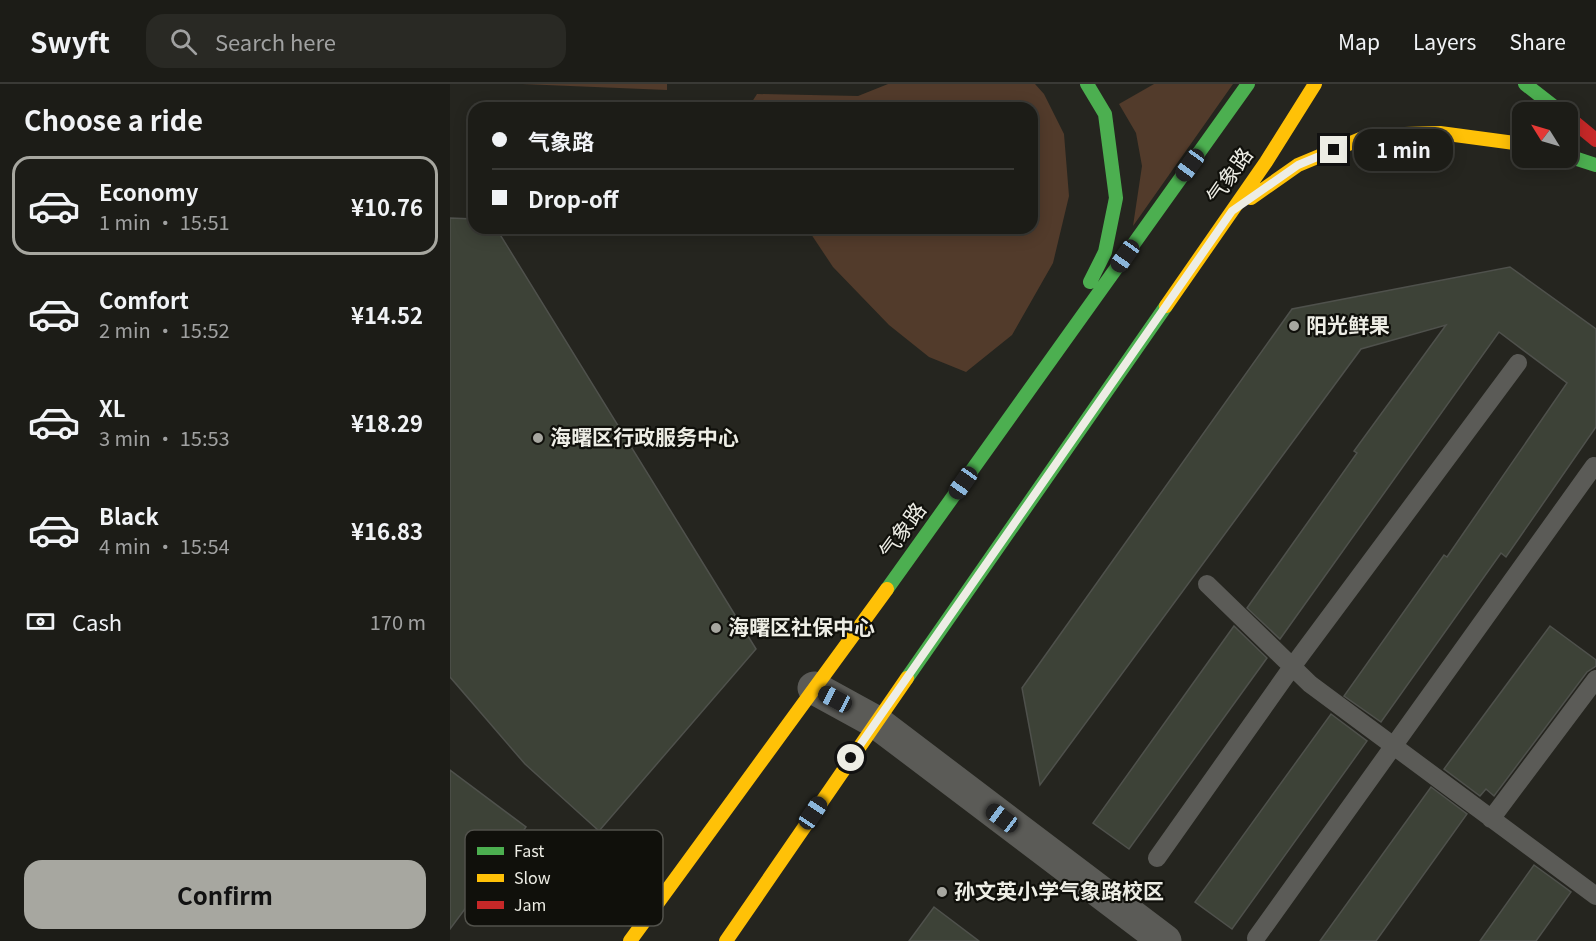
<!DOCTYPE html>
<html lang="en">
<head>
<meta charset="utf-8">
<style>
	:root { --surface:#1c1c17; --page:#292924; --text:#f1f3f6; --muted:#a0a1a1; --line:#3a3a36; --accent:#a7a7a0 }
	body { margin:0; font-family:Georgia,"Noto Sans SC",serif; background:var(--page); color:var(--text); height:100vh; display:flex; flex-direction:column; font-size:22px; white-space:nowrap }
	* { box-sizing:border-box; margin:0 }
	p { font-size:20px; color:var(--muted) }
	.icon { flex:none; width:33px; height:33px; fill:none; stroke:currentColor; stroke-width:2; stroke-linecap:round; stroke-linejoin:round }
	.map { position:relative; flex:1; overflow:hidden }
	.details { display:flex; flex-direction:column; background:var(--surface); width:450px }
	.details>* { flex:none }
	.banner { position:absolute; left:18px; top:18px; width:570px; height:132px; border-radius:18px; box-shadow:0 3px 15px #0003,0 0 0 2px var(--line); display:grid; align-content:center; height:132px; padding:0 24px; background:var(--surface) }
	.needle { width:39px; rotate:307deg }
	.fabs { position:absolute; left:1062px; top:18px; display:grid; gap:12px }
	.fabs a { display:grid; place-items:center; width:66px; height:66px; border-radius:12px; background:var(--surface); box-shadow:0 3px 15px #0003,0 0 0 2px var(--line); font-size:30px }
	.end { position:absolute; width:27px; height:27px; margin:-14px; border:8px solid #edede5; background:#111; box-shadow:0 0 0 3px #111 }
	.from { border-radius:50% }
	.bubble { position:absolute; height:42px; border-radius:18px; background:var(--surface); box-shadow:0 3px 15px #0003,0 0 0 2px var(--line); font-size:20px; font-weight:700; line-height:42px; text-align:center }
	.car { position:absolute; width:18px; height:36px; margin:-18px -9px; border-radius:8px; box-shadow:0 0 4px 2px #0007; background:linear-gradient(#222 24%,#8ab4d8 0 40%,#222 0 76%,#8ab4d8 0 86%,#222 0) }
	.banner b { display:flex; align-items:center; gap:21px; height:57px; font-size:22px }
	.banner b+b { border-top:2px solid var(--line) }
	.banner i { width:15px; height:15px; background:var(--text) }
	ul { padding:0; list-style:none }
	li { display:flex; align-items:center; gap:18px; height:99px; margin:0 12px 9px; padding:0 12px; border:3px solid transparent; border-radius:18px }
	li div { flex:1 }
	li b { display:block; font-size:22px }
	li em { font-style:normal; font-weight:700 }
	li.on { border-color:var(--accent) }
	li>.icon { width:54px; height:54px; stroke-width:1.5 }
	h2 { padding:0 24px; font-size:27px; line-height:72px }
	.pay { display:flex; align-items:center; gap:15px; height:66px; padding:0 24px; font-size:22px }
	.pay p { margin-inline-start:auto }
	.cta { display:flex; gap:12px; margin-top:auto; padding:12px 24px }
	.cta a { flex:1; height:69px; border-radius:18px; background:var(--accent); color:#111; font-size:24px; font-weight:700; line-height:69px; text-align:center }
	header { display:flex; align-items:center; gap:36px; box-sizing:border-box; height:84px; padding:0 30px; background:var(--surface); border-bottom:2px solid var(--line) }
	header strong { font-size:28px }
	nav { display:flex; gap:33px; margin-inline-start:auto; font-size:21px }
	.search { width:420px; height:54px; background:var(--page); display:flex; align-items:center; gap:15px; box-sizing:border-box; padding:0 21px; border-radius:18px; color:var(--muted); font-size:22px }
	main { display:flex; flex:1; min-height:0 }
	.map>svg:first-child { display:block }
	.green { fill:#523b2b }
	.building { fill:#3d4237; stroke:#4f514c; stroke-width:1.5 }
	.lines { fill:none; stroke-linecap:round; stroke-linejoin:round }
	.lane { stroke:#5b5b57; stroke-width:18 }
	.street { stroke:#5b5b57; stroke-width:33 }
	.fast { stroke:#4caf50; stroke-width:14 }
	.slow { stroke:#ffc107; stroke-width:14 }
	.jam { stroke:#c62828; stroke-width:14 }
	.route { stroke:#edede5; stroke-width:8 }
	.poi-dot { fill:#a7a7a0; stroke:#10100b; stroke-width:2 }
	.labels { text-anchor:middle; stroke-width:4.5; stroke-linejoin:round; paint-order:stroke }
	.street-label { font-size:21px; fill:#edede5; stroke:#10100b }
	.poi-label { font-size:21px; font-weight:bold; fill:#edede5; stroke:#10100b; text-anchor:start }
	.key { fill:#10100b; stroke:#52524c; stroke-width:1.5 }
	.key-label { font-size:16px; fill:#edede5 }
</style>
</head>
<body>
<header>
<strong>Swyft</strong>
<div class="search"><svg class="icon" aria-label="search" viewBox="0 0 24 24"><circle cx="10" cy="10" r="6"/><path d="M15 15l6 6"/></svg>Search here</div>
<nav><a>Map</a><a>Layers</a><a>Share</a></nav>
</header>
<main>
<section class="details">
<h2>Choose a ride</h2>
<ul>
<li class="on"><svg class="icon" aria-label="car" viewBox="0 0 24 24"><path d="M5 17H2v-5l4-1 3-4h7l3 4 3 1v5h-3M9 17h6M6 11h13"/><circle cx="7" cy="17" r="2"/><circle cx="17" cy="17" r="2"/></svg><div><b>Economy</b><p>1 min · 15:51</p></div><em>¥10.76</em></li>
<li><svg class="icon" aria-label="car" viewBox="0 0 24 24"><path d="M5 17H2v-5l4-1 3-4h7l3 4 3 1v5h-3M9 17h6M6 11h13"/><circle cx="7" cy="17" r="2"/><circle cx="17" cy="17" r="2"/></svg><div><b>Comfort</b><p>2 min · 15:52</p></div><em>¥14.52</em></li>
<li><svg class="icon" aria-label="car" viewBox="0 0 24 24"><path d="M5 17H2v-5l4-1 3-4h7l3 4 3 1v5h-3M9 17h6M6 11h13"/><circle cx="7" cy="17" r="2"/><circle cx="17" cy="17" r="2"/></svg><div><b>XL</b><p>3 min · 15:53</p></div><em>¥18.29</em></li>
<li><svg class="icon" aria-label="car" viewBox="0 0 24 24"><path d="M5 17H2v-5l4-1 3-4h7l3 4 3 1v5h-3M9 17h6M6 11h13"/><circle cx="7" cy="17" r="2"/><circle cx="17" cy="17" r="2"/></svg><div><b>Black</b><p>4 min · 15:54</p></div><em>¥16.83</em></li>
</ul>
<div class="pay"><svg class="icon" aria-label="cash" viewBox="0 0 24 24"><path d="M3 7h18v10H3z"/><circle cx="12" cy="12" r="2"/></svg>Cash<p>170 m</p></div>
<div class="cta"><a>Confirm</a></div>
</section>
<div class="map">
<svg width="1146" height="857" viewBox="0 0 1146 857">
	<rect width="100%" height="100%" fill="#25251f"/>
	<path class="green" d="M72 0H217V6Z
		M438 0H585L594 10 614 50 619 112 603 179 562 251 516 288 479 273 439 241 383 183 357 144H582V24H298L307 10 408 12Z
		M704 0H783L683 142 692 82 686 49 669 20Z"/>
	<path class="building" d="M0 134 24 135V144H46L306 565 149 747 75 680 0 593Z
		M1060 183 1146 245V343L1056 473 1051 469 931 638 894 612 994 471 997 473 1117 299 1049 248 830 555 797 524 907 369 904 367 996 241 911 265 590 701 572 604 842 225Z
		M784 542 817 574 679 765 643 739Z
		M1100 542 1146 576V582L1137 588 1044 712 1036 705 1030 712 994 685Z
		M881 630 917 657 782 845 745 818Z
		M0 686 76 743 0 845Z
		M981 703 1017 730 926 857H870Z
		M1084 781 1121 808 1086 857H1030Z
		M484 823 529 857H459Z"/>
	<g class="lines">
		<path class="lane" d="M757 500 860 600 1146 812
			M1041 735 1146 595
			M707 774 842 583 1068 279
			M806 854 1144 382"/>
		<path class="street" d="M364 604 426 638 715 857"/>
		<path class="fast" d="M637 0 655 30 666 114 655 168 640 198
			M1075 0 1111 28
			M1118 72 1146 81
			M437 505 798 0
			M457 594 716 222"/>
		<path class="slow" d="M801 114 848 81 920 51 990 49 1072 60
			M716 222 816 78 865 0
			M180 857 437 505
			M276 857 457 594"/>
		<path class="jam" d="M1118 33 1146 56"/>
	</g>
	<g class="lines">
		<path class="route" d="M401 674 782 127 848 81 884 66"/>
	</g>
	<g class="poi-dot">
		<circle cx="844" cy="242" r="6"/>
		<circle cx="88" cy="354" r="6"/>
		<circle cx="266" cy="544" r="6"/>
		<circle cx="492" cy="808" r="6"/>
	</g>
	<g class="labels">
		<g class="street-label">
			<text transform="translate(780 92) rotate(-55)" y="7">气象路</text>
			<text transform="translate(453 447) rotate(-54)" y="7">气象路</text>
		</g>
		<g class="poi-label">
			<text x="856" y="249">阳光鲜果</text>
			<text x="100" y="361">海曙区行政服务中心</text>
			<text x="278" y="551">海曙区社保中心</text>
			<text x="504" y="815">孙文英小学气象路校区</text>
		</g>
	</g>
	<rect x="15" y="746" width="198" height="96" rx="9" class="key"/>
	<rect x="27" y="763" width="27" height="8" fill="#4caf50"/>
	<rect x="27" y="790" width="27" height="8" fill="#ffc107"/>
	<rect x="27" y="817" width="27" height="8" fill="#c62828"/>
	<g class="key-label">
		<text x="64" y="773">Fast</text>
		<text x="64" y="800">Slow</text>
		<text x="64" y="827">Jam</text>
	</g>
</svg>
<div class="fabs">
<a><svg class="needle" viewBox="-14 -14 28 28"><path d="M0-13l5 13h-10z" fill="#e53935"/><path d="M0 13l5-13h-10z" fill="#a0a1a1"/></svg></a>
</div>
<i class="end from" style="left:401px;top:674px"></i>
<i class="end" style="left:884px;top:66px"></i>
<div class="bubble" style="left:904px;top:45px;width:99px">1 min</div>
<i class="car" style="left:740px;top:81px;rotate:216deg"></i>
<i class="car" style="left:675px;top:172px;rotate:215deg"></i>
<i class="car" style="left:513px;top:399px;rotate:215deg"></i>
<i class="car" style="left:385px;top:615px;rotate:298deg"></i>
<i class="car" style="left:363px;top:729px;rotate:34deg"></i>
<i class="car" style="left:552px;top:734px;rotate:307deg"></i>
<div class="banner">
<b><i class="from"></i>气象路</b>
<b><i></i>Drop-off</b>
</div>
</div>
</main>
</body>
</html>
